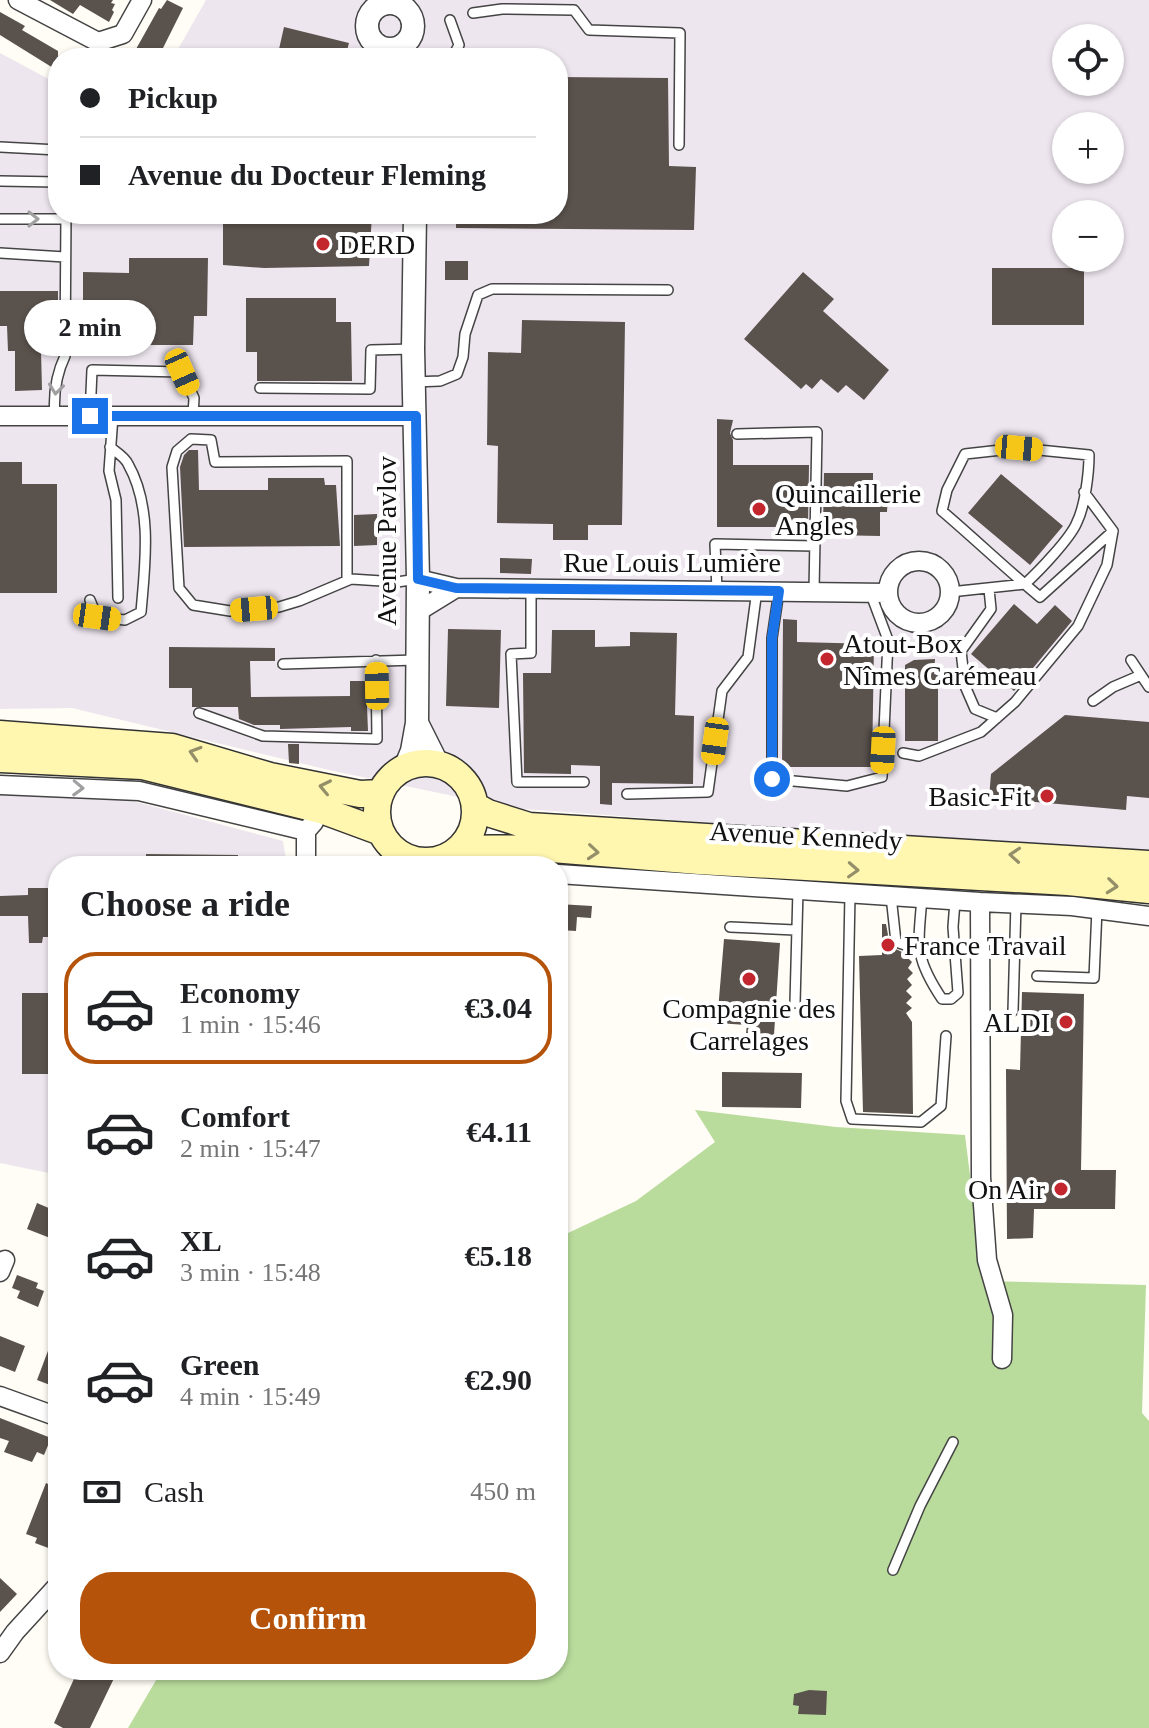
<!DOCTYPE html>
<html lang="en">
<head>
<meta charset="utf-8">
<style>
	:root { --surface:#fff; --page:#f2f2f2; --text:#202124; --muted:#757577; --line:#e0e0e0; --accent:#b45309 }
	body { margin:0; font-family:Georgia,serif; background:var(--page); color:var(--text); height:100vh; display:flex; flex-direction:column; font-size:30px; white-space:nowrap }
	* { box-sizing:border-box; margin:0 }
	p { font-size:26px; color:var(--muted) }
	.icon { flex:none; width:44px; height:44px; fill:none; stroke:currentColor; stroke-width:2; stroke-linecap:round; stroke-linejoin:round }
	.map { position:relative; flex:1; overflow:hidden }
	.side { position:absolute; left:48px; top:856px; width:520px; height:824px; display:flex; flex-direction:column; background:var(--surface); border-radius:32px; box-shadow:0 2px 6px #0004 }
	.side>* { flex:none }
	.guide { position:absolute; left:48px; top:48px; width:520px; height:176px; border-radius:32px; box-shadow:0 2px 6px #0004; display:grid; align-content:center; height:176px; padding:0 32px; background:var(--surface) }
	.fabs { position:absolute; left:1052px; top:24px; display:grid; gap:16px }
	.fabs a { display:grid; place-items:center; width:72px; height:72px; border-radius:50%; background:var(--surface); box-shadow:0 2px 6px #0004; font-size:40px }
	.end { position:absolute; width:36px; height:36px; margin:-18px; border:10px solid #1a73e8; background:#fff; box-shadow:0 0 0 4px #fff }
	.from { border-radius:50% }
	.bubble { position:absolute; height:56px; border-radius:28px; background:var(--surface); box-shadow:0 2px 6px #0004; font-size:26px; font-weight:700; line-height:56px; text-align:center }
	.car { position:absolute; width:24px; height:48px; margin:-24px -12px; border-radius:10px; box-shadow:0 0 6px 2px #0007; background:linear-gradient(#f5c518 24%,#345 0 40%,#f5c518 0 76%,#345 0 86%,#f5c518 0) }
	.guide b { display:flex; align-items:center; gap:28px; height:76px; font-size:30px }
	.guide b+b { border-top:2px solid var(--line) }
	.guide i { width:20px; height:20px; background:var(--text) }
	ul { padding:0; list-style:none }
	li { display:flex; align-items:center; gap:24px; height:112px; margin:0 16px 12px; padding:0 16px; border:4px solid transparent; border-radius:32px }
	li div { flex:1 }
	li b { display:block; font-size:30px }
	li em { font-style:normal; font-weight:700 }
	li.active { border-color:var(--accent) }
	li>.icon { width:72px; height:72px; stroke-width:1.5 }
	h2 { padding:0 32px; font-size:36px; line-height:96px }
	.pay { display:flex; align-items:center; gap:20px; height:88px; padding:0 32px; font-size:30px }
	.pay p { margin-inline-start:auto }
	.action { display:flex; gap:16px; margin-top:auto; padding:16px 32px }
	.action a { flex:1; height:92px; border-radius:32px; background:var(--accent); color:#fff; font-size:32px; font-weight:700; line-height:92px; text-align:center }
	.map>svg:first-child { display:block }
	.industrial { fill:#eee6ef; fill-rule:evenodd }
	.forest { fill:#b9dc9c }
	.building { fill:#5a524d }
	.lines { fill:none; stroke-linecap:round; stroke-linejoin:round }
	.service-casing { stroke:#444; stroke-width:12 }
	.minor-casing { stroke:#444; stroke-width:21 }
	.tertiary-casing { stroke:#444; stroke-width:25 }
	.secondary-casing { stroke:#333; stroke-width:29 }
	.service { stroke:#fff; stroke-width:9 }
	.minor { stroke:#fff; stroke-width:18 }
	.tertiary { stroke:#fff; stroke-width:22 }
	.secondary { stroke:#fff6b0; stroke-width:26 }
	.oneway { stroke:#a0a0a0 }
	.oneway2 { stroke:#948f68 }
	.route { stroke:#1a73e8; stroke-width:10 }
	.poi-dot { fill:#c4262e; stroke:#fff; stroke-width:3 }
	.labels { text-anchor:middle; stroke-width:8; stroke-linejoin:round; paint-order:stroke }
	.poi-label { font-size:28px; fill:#111; stroke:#fff; text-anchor:start }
	.street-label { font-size:28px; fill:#111; stroke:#fff }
</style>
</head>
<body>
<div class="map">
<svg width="1149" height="1728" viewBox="0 0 1149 1728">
	<rect width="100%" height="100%" fill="#fffdf5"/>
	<path class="industrial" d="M206 0H1149V855L511 808 333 771 72 708 0 709V53L58 84V214H558V58H173ZM1066 38H1110V82H1066ZM1066 126H1110V170H1066ZM1066 214H1110V258H1066Z
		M0 793 129 800 283 841 287 866H58V1175L0 1163Z"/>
	<path class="forest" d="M695 1110 836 1127 965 1135 983 1281 1146 1285 1142 1413 1149 1421V1728H128L162 1670H558V1235L568 1233 636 1201 715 1142Z"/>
	<path class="building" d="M50 0H113L111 3 115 4 112 10 114 12 109 22 80 5 73 14Z
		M167 0 183 8 158 58H131L159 8 161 9Z
		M0 12 25 26 22 30 58 51V71L0 35Z
		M284 27 349 43 345 58H277Z
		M558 77 668 78 669 166 696 167 694 230 456 228V214H558Z
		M223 214H372L369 266 264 268 223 265Z
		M129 258H208L207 316H194L193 345H99V315H83V272L129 273Z
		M445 261H468V280H445Z
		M992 268H1084V325H992Z
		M803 272 834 299 823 311 889 370 864 400 846 385 838 393 821 379 812 389 806 384 801 389 744 339Z
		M0 291H58V325H48V351L41 350 42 390 15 391V351H8L7 326H0Z
		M246 298H336V322H351L352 381H257V352H246Z
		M522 320 625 322 622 525H588V540H553V524L497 523 498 446 487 445 488 352 521 353Z
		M717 419 733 420 730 433 733 440V465H809L808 527H717Z
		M189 450H198L199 490H268V478H324L325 485H336L340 546 184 547 180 467 184 455Z
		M0 462H22V484H57V593H0Z
		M824 473H873V492H888L887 512H880V536L831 535V527H823Z
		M1001 474 1063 526 1030 565 968 513Z
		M377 514V545L354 546V515Z
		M500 558 532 559 531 574 500 573Z
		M1014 604 1037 624 1055 605 1072 621 1014 691 971 654Z
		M783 619 797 620V642L874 644 872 767H782Z
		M448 629 501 630 499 708 446 706Z
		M552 630H595V647L630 646V632L677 633 675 715 694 716 693 784 612 783V805L600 804V766L571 765V774L524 773 523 673H551Z
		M169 647 275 648V661H250L251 697 350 696V681H366L368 731H351V727L280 729V725H254L239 719 238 707H192V688H169Z
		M935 659 934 674 938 675V741H905V665L914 660Z
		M1065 715 1149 722V798L1127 796 1126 810 989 798 991 774Z
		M288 744H299V764L289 763Z
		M146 854 238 855V866H146Z
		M28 888H58L56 937H43L42 943H29L28 916H0V896L28 895Z
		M558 904 592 906 591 918 577 917 576 931 560 930 561 916H558Z
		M882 924H886L890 946 902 952 912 962 908 968 913 973 907 979 912 985 906 991 912 997 906 1003 912 1008 906 1013 912 1022 913 1114 863 1112 859 956 882 955Z
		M724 939 780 943 774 1035 746 1033 747 1025 717 1023Z
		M1022 992 1084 994 1081 1170H1116L1115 1209H1034L1033 1238 1007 1239 1006 1069 1020 1070Z
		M22 993H58V1074H22Z
		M722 1072 802 1073 801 1108 722 1107Z
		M37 1203 58 1212V1241L27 1229Z
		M17 1275 38 1283 36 1288 44 1291 38 1307 17 1298 20 1291 12 1288Z
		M57 1327H58V1388L37 1380Z
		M0 1336 25 1346 15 1372 0 1366Z
		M0 1418 51 1438 44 1455 37 1452 32 1462 4 1452 9 1441 0 1438Z
		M46 1483 58 1489V1530L51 1549 35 1543 37 1538 26 1534Z
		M0 1578 17 1594 0 1612Z
		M78 1670H118L90 1728H63L54 1723Z
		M809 1690 827 1691 826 1715 798 1714 799 1706 793 1705 794 1694Z"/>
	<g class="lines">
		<g class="service-casing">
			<path id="service" d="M473 13 502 9 574 10 589 30 680 33 679 145
				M450 20 459 45 452 58
				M0 147 58 150
				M0 181 58 182
				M0 219H66
				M0 253 65 257
				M414 382 440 381 457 374 463 357 465 334 478 295 492 289 668 290
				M260 388 370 389 371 350 413 349
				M55 416C53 394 56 375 65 356L66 214
				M90 416 92 370 182 372 194 398 193 416
				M113 416 109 471 116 500 118 598
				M737 434 817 432 814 591
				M347 580V461L215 462 211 440 191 439 177 451 172 467 179 588 193 605 230 611 279 607 299 601 351 579 397 582 418 579
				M531 589V653L511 654 517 782H584
				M989 589 991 609 961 651 965 686 975 709 997 718
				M717 590 715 544 815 546
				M779 591 772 638V779L847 786 882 777 888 640 870 592
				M950 592 1025 584C1038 572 1071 538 1077 522 1085 506 1089 473 1089 455L1019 448 965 454 947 490 942 511C975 539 1006 569 1040 597L1113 531 1084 492
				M90 600 97 617 125 620 141 612C145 565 153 508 128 464 125 457 116 452 110 447
				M1131 660 1149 687
				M283 664 416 660
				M1093 701 1113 687 1141 675
				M199 713 263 736 377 739 376 660
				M903 753 919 756 981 732 1015 702 1078 626 1107 565 1113 531
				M627 794 708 792 722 691 748 657 757 590
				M850 894 846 1101 852 1119 921 1122 941 1106 946 1036
				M891 896 896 942 917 949
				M922 898C918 946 914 957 942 999H951L958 993 953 927 955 901
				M730 927 795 930
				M1037 976 1094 978 1097 909
				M795 1003 798 890
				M1013 1011 1016 903
				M893 1570 920 1506 953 1442"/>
		</g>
		<g class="minor-casing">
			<path id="minor" d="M18 0 98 42 123 34 142 0
				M0 416H416
				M888 592a31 31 0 1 1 62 0a31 31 0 1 1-62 0Z
				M418 579 456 588 888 593
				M417 612 456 588
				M0 785 139 791 306 831
				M483 849 513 866
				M306 866V831L314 822
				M558 874 980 902 1072 906 1149 916
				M980 902 981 1177 987 1260 1003 1315 1002 1359
				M0 1272 5 1260
				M0 1396 58 1417
				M0 1653 15 1632 58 1585"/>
		</g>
		<g class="tertiary-casing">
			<path id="tertiary" d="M367 26a23 23 0 1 1 46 0a23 23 0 1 1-46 0Z
				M417 723 438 765
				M405 768 412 751 417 723 418 579 413 349 415 214"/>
		</g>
		<g class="secondary-casing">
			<path id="secondary" d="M0 734 172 747 270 776 360 794 381 793
				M0 759 142 766 324 811 381 832
				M377 812a49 49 0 1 1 98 0a49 49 0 1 1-98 0Z
				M475 806 488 813 529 826 1149 864
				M459 849 540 848 699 861 1068 882 1149 890"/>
		</g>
		<use href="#service" class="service"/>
		<use href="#minor" class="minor"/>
		<use href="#tertiary" class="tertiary"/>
		<use href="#secondary" class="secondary"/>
	</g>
	<defs><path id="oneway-chevron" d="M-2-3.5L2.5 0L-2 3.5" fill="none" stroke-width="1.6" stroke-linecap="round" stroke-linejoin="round" transform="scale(2)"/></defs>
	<g class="oneway">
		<use href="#oneway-chevron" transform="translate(33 219)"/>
		<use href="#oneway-chevron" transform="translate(56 389) rotate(97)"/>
		<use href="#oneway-chevron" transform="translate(78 788) rotate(2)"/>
	</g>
	<g class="oneway2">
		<use href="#oneway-chevron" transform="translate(195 753) rotate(-163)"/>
		<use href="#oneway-chevron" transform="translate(325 787) rotate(-168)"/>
		<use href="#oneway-chevron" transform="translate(593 852) rotate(5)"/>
		<use href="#oneway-chevron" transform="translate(1015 855) rotate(-176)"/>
		<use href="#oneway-chevron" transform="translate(853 870) rotate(3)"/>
		<use href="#oneway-chevron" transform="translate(1112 886) rotate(6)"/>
	</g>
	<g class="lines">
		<path class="route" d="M90 416H416L418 579 456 588 779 591 772 638V779"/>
	</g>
	<g class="poi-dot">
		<circle cx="323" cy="244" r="8"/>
		<circle cx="759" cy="509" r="8"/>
		<circle cx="827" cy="659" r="8"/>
		<circle cx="1047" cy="796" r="8"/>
		<circle cx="888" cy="945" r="8"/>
		<circle cx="749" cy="979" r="8"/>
		<circle cx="1066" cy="1022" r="8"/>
		<circle cx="1061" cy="1189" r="8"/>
	</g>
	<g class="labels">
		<g class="poi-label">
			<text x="339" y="254">DERD</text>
			<text x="775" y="503">Quincaillerie<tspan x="775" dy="32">Angles</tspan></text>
			<text x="843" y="653">Atout-Box<tspan x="843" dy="32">Nîmes Carémeau</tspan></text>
			<text x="1031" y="806" text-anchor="end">Basic-Fit</text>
			<text x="904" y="955">France Travail</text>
			<text x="749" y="1018" text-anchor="middle">Compagnie des<tspan x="749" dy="32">Carrelages</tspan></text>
			<text x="1050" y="1032" text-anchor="end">ALDI</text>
			<text x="1045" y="1199" text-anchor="end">On Air</text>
		</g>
		<g class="street-label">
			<text transform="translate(386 541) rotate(-90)" y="10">Avenue Pavlov</text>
			<text x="672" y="572">Rue Louis Lumière</text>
			<text transform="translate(806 835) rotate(3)" y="10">Avenue Kennedy</text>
		</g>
	</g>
</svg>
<div class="fabs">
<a><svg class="icon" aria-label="locate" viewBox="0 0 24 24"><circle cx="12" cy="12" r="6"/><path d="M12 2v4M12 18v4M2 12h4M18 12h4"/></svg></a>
<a>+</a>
<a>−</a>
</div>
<i class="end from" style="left:772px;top:779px"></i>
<i class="end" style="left:90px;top:416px"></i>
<div class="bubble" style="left:24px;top:300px;width:132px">2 min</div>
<i class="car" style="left:182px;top:372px;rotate:156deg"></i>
<i class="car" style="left:1019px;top:448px;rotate:95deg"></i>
<i class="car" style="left:254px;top:609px;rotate:265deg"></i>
<i class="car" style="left:97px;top:617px;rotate:98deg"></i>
<i class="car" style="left:377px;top:686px;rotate:359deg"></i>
<i class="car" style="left:715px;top:741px;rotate:188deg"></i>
<i class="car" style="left:883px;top:750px;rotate:183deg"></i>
<div class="guide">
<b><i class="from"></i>Pickup</b>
<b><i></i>Avenue du Docteur Fleming</b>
</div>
<section class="side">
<h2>Choose a ride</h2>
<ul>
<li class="active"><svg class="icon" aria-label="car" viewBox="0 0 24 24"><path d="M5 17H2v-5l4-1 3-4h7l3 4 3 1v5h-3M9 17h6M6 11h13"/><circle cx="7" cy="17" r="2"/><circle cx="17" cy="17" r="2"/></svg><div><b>Economy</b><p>1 min · 15:46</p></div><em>€3.04</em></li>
<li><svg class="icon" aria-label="car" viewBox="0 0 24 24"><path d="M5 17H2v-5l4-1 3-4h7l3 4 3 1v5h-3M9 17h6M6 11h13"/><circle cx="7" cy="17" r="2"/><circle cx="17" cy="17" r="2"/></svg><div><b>Comfort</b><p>2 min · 15:47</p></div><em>€4.11</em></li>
<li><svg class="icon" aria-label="car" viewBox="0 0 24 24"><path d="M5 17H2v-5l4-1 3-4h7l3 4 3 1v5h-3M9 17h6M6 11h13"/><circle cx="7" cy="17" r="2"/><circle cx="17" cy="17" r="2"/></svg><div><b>XL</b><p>3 min · 15:48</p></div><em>€5.18</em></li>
<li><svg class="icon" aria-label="car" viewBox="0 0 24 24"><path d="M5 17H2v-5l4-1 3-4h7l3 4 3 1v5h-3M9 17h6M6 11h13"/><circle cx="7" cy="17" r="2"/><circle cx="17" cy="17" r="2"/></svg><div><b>Green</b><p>4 min · 15:49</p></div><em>€2.90</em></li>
</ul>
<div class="pay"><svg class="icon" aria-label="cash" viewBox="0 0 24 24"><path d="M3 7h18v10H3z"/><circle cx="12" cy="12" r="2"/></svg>Cash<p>450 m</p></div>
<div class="action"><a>Confirm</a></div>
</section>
</div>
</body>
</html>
